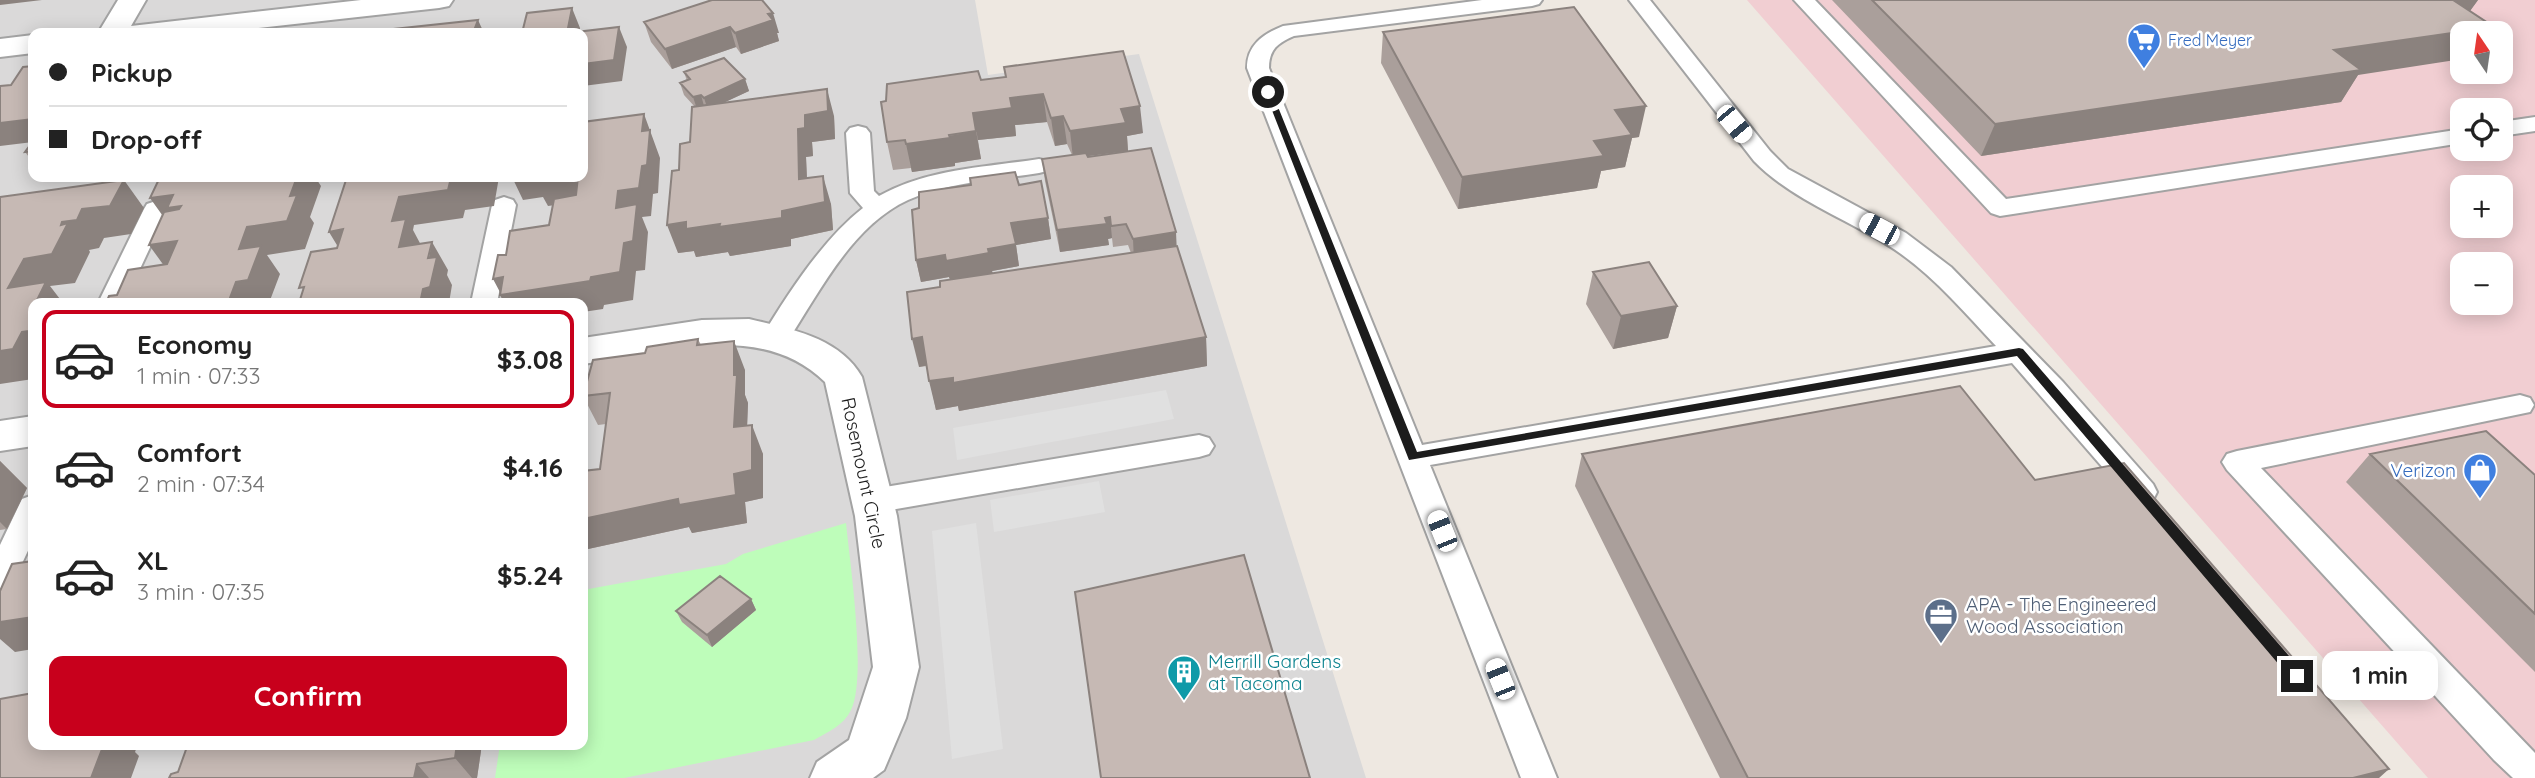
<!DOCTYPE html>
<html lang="en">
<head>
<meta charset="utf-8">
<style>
	:root { --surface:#fff; --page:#f6f6f6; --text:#222; --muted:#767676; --line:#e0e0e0; --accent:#c8001c }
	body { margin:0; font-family:Quicksand,sans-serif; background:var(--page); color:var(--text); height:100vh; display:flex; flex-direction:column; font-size:26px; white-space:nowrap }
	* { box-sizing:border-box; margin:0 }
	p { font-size:23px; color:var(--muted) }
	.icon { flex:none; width:38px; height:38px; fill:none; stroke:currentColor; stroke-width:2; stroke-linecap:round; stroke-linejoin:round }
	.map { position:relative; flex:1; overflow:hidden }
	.details { position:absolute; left:28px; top:298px; width:560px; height:452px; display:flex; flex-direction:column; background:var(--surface); border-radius:14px; box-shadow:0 4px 18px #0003 }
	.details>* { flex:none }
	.hud { position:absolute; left:28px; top:28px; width:560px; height:154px; border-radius:14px; box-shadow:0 4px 18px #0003; display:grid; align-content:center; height:154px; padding:0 21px; background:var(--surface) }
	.needle { width:46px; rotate:347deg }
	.fabs { position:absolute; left:2450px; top:21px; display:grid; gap:14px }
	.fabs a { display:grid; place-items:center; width:63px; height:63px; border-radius:14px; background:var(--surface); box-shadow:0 4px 18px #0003; font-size:35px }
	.end { position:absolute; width:32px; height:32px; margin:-16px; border:9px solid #1c1c1c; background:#fff; box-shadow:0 0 0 4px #fff }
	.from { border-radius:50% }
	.bubble { position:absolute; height:49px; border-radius:14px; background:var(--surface); box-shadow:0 4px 18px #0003; font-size:23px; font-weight:800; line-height:49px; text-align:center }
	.car { position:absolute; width:21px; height:42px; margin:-21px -10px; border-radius:9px; box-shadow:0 0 5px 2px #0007; background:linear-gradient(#fff 24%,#345 0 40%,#fff 0 76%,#345 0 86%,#fff 0) }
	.hud b { display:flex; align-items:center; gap:24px; height:66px; font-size:26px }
	.hud b+b { border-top:2px solid var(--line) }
	.hud i { width:18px; height:18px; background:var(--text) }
	ul { padding:12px 0 0; list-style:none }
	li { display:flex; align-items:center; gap:21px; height:98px; margin:0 14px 10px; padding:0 7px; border:4px solid transparent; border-radius:14px }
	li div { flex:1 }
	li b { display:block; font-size:26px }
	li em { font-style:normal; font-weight:800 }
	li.on { border-color:var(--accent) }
	li>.icon { width:63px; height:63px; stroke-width:1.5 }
	.action { display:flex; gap:14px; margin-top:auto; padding:14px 21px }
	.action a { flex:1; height:80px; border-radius:14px; background:var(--accent); color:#fff; font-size:28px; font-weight:800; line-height:80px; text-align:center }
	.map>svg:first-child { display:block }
	.residential { fill:#dad9d9; fill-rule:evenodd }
	.commercial { fill:#f1ced2; fill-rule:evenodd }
	.park { fill:#befdba }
	.parking { fill:#e0e0e0 }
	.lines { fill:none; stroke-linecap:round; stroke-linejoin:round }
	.service-casing { stroke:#a3a3a3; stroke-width:4 }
	.minor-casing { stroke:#a3a3a3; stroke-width:4 }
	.service { fill:#fff; fill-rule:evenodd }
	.minor { fill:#fff; fill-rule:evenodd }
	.wall { fill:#aa9f9b }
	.shaded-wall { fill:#8b827e }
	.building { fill:#c6b9b4; stroke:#8b827e; stroke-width:2 }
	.route { fill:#1c1c1c }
	.labels { text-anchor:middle; stroke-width:5; stroke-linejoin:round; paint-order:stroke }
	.far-shop-label { font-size:16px; fill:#366cbe; stroke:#fff; text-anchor:start }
	.shop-label { font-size:19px; fill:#366cbe; stroke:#fff; text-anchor:end }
	.street-label { font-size:19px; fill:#1c1c1c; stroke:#fff }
	.service-label { font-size:19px; fill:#4e5e75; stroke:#fff; text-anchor:start }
	.culture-label { font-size:19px; fill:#0d838f; stroke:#fff; text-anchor:start }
</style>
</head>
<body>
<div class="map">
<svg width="2535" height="778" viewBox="0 0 2535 778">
	<rect width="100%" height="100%" fill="#eee8e1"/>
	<path class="residential" d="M0 0H975L988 75 1139 54 1366 778H0ZM33 33H583V177H33ZM33 303H583V744H33Z"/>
	<path class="commercial" d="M1747 0H2535V778H2428ZM2462 33H2501V72H2462ZM2462 110H2501V149H2462ZM2462 187H2501V226H2462ZM2462 264H2501V303H2462Z"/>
	<path class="park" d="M846 523C850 563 867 678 851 710 844 725 828 732 814 740L624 778H495L500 744H583V590L726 564 743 554Z"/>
	<path class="parking" d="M1166 390 1174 419 957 460 953 428Z
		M1099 481 1105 512 994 532 990 500Z
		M976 523 1003 749 952 759 932 531Z"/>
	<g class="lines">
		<g class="service-casing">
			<path id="service" d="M1482 0H1542L1539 4 1532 6 1294 36C1278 43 1269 49 1269 68L1422 445 1996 346C1962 310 1929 270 1886 244 1842 217 1790 198 1754 161L1629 0H1650L1770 151 1788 169 1906 233 1951 267 2063 382 2153 484 2157 492 2153 500 2142 504 2131 500 2012 363 1430 465 1557 778H1521L1247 68C1247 45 1263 34 1283 26Z
				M1794 0H1815L2006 199 2462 129V143L2000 216 1991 213Z
				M2535 117V131L2501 136V122Z
				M858 126 866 128 870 133 874 191 879 196C926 169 986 167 1039 159L1047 161 1051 166 1047 171 1039 173C996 180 949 182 908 200 851 226 818 295 785 345L775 347 765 345 761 338C787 295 823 239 863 208L850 193 846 133 850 128Z
				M504 197 513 200 516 205 497 303H471L492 205 495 200Z
				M156 201 165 204 168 209 124 303H98L144 209 147 204Z
				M2520 395 2530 398 2534 405 2530 412 2261 468 2535 753V778H2513L2494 760 2227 470 2222 462 2227 454 2237 451Z
				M1199 435 1209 438 1214 446 1209 454 1199 457 873 513 862 509 858 501 862 493 873 489Z
				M33 495V540L11 587 0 591V545L22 499Z"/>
		</g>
		<g class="minor-casing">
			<path id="minor" d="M118 0H146L131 26 361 0H453L449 6 439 8 213 33H98Z
				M33 35V53L0 57V39Z
				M749 319C790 329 839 337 862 377L897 516 919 667 906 718 884 770 873 778H810L817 762 849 740 873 667 855 516 825 382C760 319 663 353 583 364V338L702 320Z
				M33 416V446L0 451V421Z"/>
		</g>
		<use href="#service" class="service"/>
		<use href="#minor" class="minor"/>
	</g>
	<path class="wall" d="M712 0 779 33H777L779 41 741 54 736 47 672 69 651 42 644 22Z
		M1832 0H2478L2470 11 2358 75 2341 102 1981 156Z
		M1383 32 1639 137 1632 138 1625 167 1601 171 1597 188 1458 209 1381 63Z
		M33 66V162L25 152 32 142 11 85Z
		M684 72 745 79 749 91 723 103 834 116 835 139 812 142 813 156 806 157 807 178 831 204 833 230 791 239V246L730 256 728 252 696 257 694 251 678 253 679 170 690 142 695 107 684 95 680 83 687 81Z
		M1006 77 1143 133 1127 136 1128 151 1087 156 1176 246 1206 337 1207 366 959 411 958 406 936 410 927 366 919 367 940 287 950 279 949 277 921 282 916 260 1019 185 1048 218 1051 239 1016 245 1019 266 992 271 993 273 1131 253 1128 245 1113 247 1112 238 1108 239 1109 245 1060 252 1045 181 1042 159 1072 155 1067 144 1055 146 1047 122 1015 125 1016 136 978 140 981 159 955 163V166L912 172 911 168 893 170 887 142 981 80Z
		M1593 272 1677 306 1668 338 1613 349 1586 304Z
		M698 339 701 345 745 370V395L748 403 747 426 763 454V498L745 502 747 523 692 533 689 527 588 549 583 539V471L600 469 606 424 598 425 583 396 645 353Z
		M1582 454 2035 480 2379 778H1720L1575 486Z
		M2370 454 2535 475V672L2346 482Z
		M0 461 27 488 7 529 0 530Z
		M751 599 756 610 712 647 682 622 676 611Z
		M482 744 477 778H169Z"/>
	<path class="shaded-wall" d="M0 0H42L0 5Z
		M2452 0H2478L2459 26Z
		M572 8 580 28 579 33H567Z
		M773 13 779 33H777L779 41 741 54 735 33 768 14Z
		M478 20 484 33H473Z
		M619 27 627 47 622 81 583 86V64Z
		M730 27 736 47 672 69 665 49Z
		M2494 27 2490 33H2462V59L2358 75 2341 102 1981 156 1995 124 2334 50Z
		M745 79 749 91 708 110 704 98Z
		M827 89 834 116 835 139 812 142 813 156 806 157 808 205 823 176 831 204 833 230 791 239V246L730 256 728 252 696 257 694 251 678 253 667 225 782 211 799 179 798 129 805 115Z
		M1043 94 1047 122 1015 125 1016 136 978 140 973 113 1010 98Z
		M701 95 704 106 697 109 693 97Z
		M1140 106 1143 133 1127 136 1128 151 1073 158 1070 131 1121 109Z
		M1646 106 1639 137 1632 138 1625 167 1601 171 1597 188 1458 209 1462 177 1594 141 1615 110Z
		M644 114 660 158 658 193 653 194 651 216 642 217 648 232 645 270 636 271 633 300 604 305 603 309 583 312V303H504L500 295 501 294 493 279 503 277H591L618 191 642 131Z
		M1063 116 1067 144 1055 146 1051 118Z
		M33 119V142L0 146V123Z
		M976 131 981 159 955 163V166L912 172 906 144Z
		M297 177H315L321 186 310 217 314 223 305 249 267 255 280 274 269 303H228L236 282 239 249 247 227 290 196Z
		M480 177H499L494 206 465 210 463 218 414 225 413 230 422 247H399L392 221 399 197 450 182Z
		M512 177H581L591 200 548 206 543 197 523 200Z
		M124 180 144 208 131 234 104 238 99 248 89 250 90 252 75 283 50 286 63 303H33L8 288 24 259 61 225 62 222 82 209Z
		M173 195 201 234 170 226 150 198Z
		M1110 217 1112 238 1108 239 1109 245 1060 252 1057 230Z
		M1048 218 1051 239 1016 245 1019 266 992 271 993 275 951 282 949 277 921 282 916 260 988 249 1011 223Z
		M343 229 346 260 329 232Z
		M1176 232 1177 254 1134 261 1133 239Z
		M177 241 170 274 149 245Z
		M432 242 448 270 447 275 452 285 449 303H420Z
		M1677 306 1668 338 1613 349 1621 316Z
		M33 324V379L0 384V351Z
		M922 337 929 365 919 367 912 339Z
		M1206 337 1207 366 959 411 958 406 936 410 929 381Z
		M734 341 745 370V395L748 403 746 455 734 427Z
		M752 425 763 454V498L745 502 747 523 692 533 689 527 588 549 583 539V519L734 474Z
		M0 461 27 488 7 529 0 522Z
		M751 599 756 610 712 647 707 635Z
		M33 617V649L15 652 0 639V622Z
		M104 744H138L135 752 139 756 131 778H91Z
		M457 744H482L477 778H472L455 758Z
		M417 764 429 778H414Z
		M2389 769 2379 778H2353Z"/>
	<path class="building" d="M712 0H762L773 13 768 14 773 20 735 33 730 27 665 49 644 22Z
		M1872 0H2453L2494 27 2334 50 2361 70 1995 124Z
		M1574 7 1646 106 1615 110 1632 135 1594 141 1604 156 1462 177 1383 32Z
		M572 8 567 33 619 27 614 60 583 64V33H522L527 13Z
		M478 20 473 33H374L375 31Z
		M1123 51 1140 106 1121 109 1126 123 1070 131 1063 116 1051 118 1043 94 1010 98 1012 108 973 113 976 131 949 135 950 138 906 144 905 140 887 142 881 102 886 101 887 84 978 71 981 80 1006 77 1004 67Z
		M724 58 745 79 704 98 701 95 693 97 680 83 690 79 684 72Z
		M33 66V119L0 123V86L11 85 23 67Z
		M827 89 828 111 805 115V128L798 129 799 179 823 176 825 202 782 211V218L719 227 720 224 686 229V222L667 225 672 171 679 170 680 144 690 142 692 107Z
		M644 114 642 131 650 130 647 165 642 166 639 188 618 191 616 208 637 204 633 241 624 243 620 272 591 277 590 281 500 295 503 277 493 279 498 255H506L510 231 549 225 554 199 576 195 578 177H583V122Z
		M33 141V151L25 152Z
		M1151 148 1176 232 1133 239 1126 224 1111 226 1110 217 1105 218 1107 224 1057 230 1042 159 1086 153 1088 157Z
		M1015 172 1019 185 1041 181 1048 218 1011 223 1016 244 988 249 989 253 946 261 945 255 916 260 912 210 919 208V192L971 185 970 178Z
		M160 177H297L290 196 297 195 287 221 247 227 239 249 261 246 248 280 236 282 228 303H106L109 296 117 295 128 270 167 264 177 241 149 245 164 212 179 209 181 206 167 208 173 195 150 198Z
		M347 177H480V178L450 182 448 190 399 197 392 221 406 219 399 247 432 242 428 258 437 257 430 287 423 289 420 303H299L304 287 299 288 311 252 337 248 343 229 329 232Z
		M124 180 110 206 82 209 77 220 62 222 61 225 68 223 52 254 24 259 8 288 46 282 37 300 46 299 44 303H33V324L29 331 22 332 13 349 0 351V197Z
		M1177 246 1206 337 953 383V378L929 381 922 337 912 339 907 292 940 287V281Z
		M1649 262 1677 306 1621 316 1593 272Z
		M698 339 697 345 734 341V375H737L734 427 752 425V470L734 474 736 495 679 505 678 499 583 519V471L600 469 610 393 583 396 593 360 645 353 647 347Z
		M1960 386 2035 480 2124 463 2389 769 2353 778H1748L1582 454Z
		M2486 431 2535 475V614L2370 454Z
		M1244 555 1310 778H1101L1075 592Z
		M33 561V617L0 622V591L12 564Z
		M720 576 751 599 707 635 676 611Z
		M33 693V744H104L91 778H0V699Z
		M188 744H457L455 758 417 764 414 778H169L171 774 178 772Z"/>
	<path class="route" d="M1264 90 1272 92 1417 452 2019 348 2023 349 2302 671V680H2292L2017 356 1409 460Z"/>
	<defs>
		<g id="supermarket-pin" transform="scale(1.75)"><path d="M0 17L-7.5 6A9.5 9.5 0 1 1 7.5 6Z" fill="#3f7fe0" stroke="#fff"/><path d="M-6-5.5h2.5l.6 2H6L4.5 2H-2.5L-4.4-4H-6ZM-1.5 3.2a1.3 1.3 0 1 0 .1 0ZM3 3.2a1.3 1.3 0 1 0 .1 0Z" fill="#fff"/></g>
		<g id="shop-pin" transform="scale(1.75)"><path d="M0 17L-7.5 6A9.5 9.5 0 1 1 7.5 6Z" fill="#3f7fe0" stroke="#fff"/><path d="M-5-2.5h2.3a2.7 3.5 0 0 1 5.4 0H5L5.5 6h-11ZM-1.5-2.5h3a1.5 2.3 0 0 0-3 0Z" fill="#fff"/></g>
		<g id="office-pin" transform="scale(1.75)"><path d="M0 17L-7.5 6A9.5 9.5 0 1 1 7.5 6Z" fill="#5c6f8a" stroke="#fff"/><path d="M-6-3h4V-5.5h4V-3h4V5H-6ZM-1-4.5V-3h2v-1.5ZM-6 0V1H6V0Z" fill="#fff"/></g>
		<g id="building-pin" transform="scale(1.75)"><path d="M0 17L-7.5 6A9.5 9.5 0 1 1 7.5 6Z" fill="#0f9aa8" stroke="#fff"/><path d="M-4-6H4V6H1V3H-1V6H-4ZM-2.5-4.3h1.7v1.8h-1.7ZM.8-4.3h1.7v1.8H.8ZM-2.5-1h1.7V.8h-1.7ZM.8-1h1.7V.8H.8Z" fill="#fff"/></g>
	</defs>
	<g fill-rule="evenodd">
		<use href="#supermarket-pin" x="2144" y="40"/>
		<use href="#shop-pin" x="2480" y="470"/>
		<use href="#office-pin" x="1941" y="615"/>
		<use href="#building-pin" x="1184" y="672"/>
	</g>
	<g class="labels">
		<g class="far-shop-label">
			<text x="2168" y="46">Fred Meyer</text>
		</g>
		<g class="shop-label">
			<text x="2456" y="477">Verizon</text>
		</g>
		<g class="street-label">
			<text transform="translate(864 473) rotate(78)" y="7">Rosemount Circle</text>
		</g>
		<g class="service-label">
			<text x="1966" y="611">APA - The Engineered<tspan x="1966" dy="22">Wood Association</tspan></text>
		</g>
		<g class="culture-label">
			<text x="1208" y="668">Merrill Gardens<tspan x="1208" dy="22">at Tacoma</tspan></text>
		</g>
	</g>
</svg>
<div class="fabs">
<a><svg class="needle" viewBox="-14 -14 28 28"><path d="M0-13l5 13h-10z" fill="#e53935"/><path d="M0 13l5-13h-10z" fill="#767676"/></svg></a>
<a><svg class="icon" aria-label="locate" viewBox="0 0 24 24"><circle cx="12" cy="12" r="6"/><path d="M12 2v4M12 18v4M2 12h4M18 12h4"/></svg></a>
<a>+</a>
<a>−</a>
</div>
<i class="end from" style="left:1268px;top:92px"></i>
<i class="end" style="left:2297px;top:676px"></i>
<div class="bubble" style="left:2322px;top:651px;width:116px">1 min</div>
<i class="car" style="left:1734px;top:124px;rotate:140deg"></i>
<i class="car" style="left:1879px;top:229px;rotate:298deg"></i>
<i class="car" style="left:1442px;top:531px;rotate:338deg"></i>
<i class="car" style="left:1500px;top:679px;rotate:338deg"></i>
<div class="hud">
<b><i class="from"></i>Pickup</b>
<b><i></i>Drop-off</b>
</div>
<section class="details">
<ul>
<li class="on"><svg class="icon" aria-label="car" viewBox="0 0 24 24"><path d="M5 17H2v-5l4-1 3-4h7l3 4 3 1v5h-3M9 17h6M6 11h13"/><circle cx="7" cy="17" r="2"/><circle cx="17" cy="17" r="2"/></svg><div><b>Economy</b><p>1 min · 07:33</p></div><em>$3.08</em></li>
<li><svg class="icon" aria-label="car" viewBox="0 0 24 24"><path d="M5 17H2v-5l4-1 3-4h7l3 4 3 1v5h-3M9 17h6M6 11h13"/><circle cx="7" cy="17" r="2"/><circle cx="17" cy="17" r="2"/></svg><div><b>Comfort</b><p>2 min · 07:34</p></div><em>$4.16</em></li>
<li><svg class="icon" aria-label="car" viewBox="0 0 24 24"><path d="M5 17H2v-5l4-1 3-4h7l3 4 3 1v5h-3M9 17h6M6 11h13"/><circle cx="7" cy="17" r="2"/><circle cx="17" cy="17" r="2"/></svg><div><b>XL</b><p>3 min · 07:35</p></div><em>$5.24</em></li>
</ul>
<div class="action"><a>Confirm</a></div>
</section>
</div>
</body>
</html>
